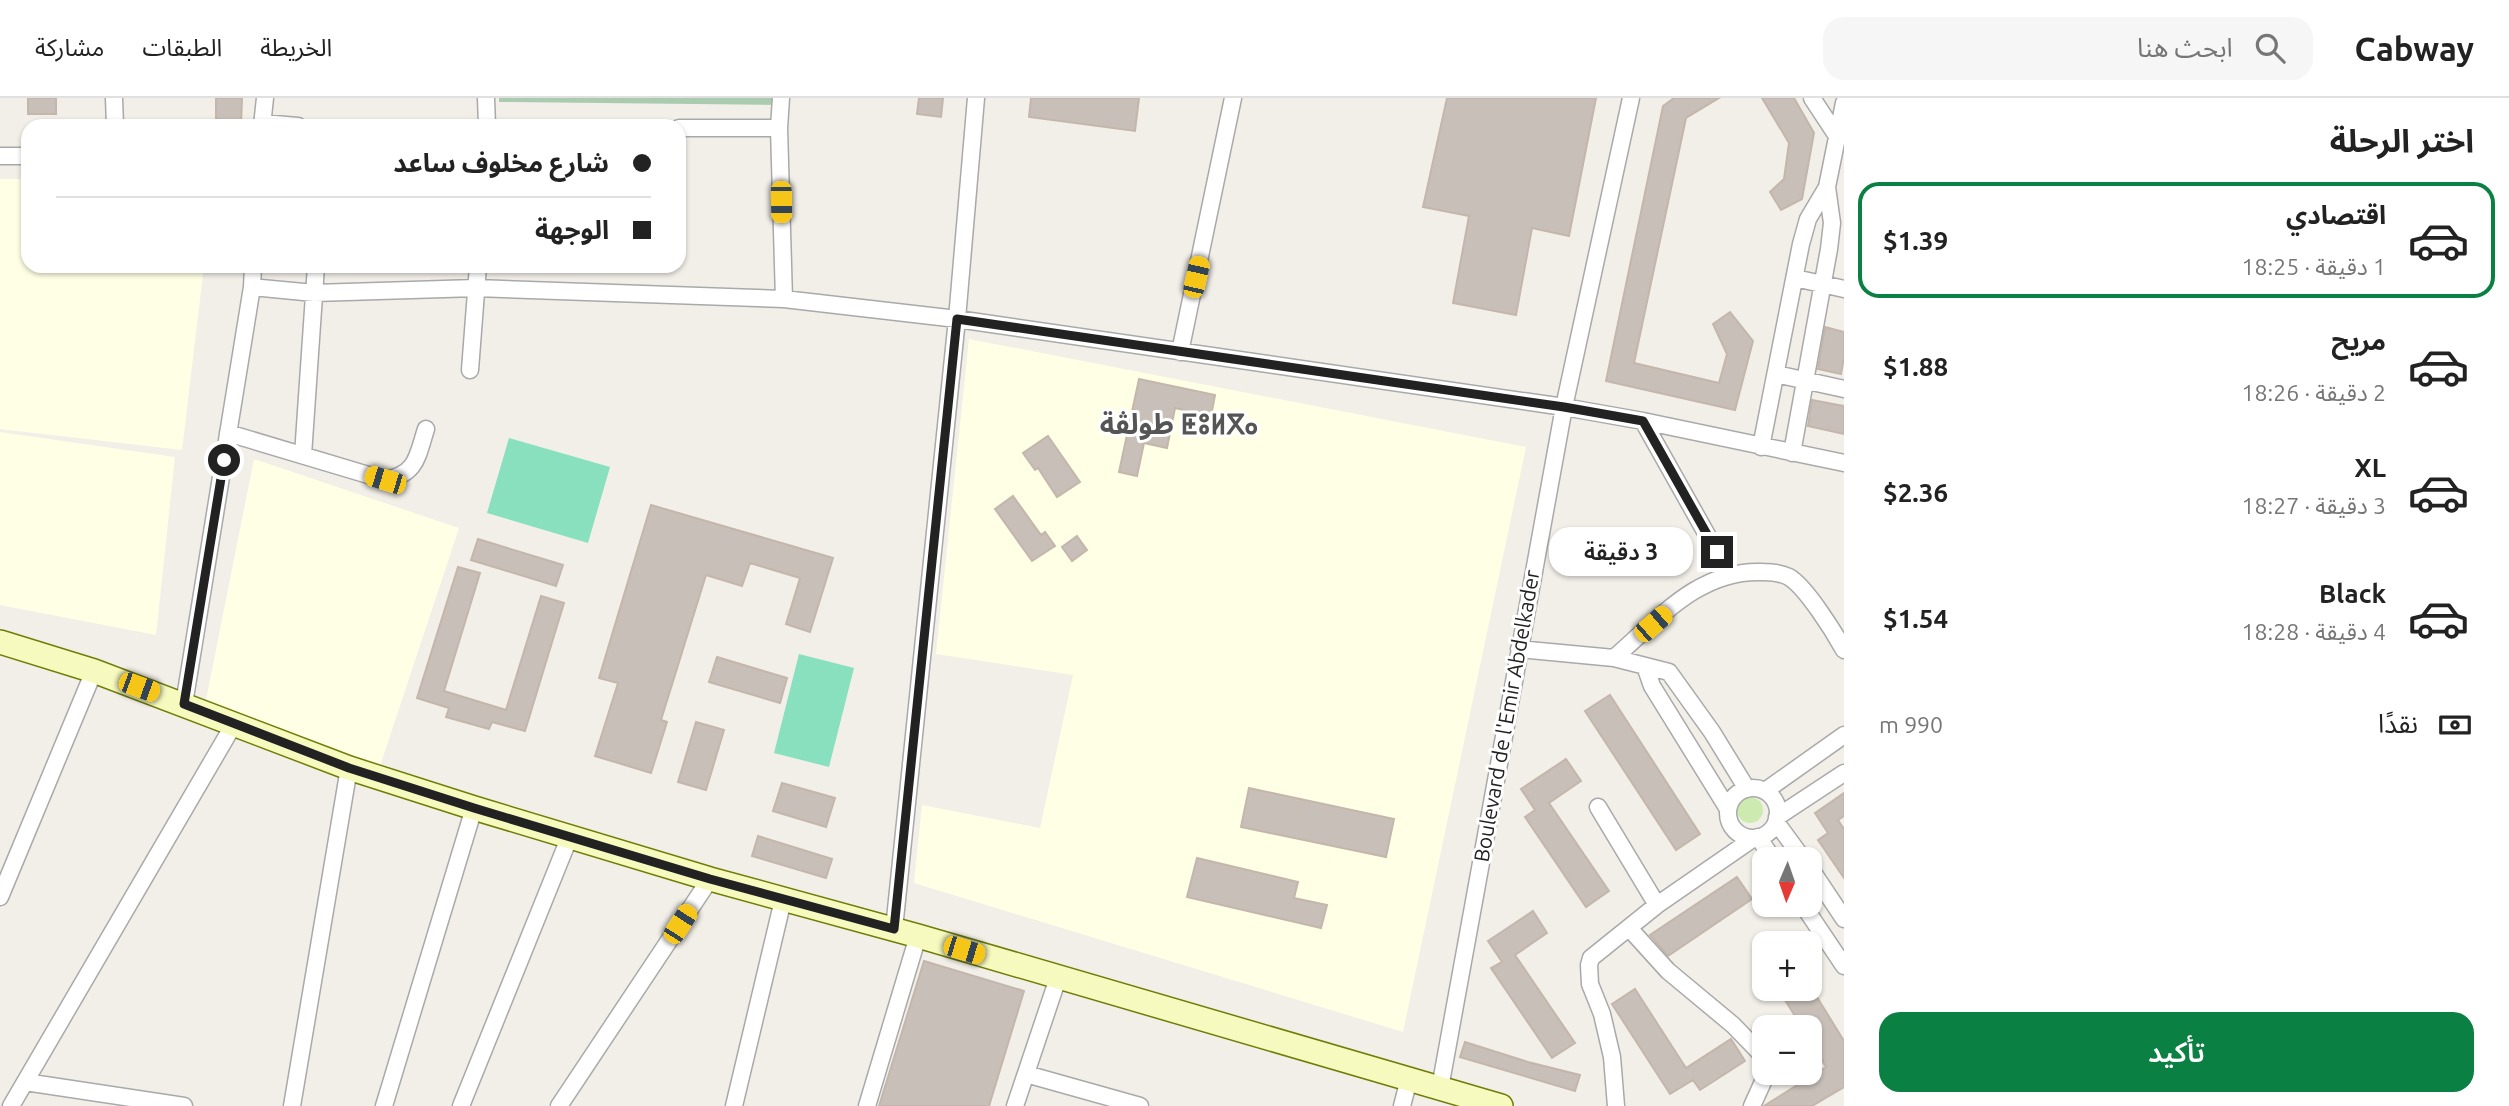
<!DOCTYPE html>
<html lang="ar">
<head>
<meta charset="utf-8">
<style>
	:root { --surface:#fff; --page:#f6f6f6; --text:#222; --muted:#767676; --line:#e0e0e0; --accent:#0b8043 }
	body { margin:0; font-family:Ubuntu,"Noto Sans Arabic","Noto Sans Tifinagh",sans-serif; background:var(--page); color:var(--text); direction:rtl; height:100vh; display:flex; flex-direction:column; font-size:26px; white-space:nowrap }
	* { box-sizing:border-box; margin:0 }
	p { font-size:23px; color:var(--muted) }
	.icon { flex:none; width:38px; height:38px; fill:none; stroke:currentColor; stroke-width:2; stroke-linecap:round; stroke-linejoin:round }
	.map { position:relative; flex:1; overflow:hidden; direction:ltr }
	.panel { display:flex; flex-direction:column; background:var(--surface); width:665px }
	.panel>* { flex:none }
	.hud { position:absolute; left:21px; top:21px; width:665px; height:154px; border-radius:21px; box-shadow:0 2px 5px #0004; direction:rtl; display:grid; align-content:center; height:154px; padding:0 35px; background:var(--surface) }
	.needle { width:46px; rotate:182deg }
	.tools { position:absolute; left:1752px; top:749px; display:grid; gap:14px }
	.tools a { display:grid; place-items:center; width:70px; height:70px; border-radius:14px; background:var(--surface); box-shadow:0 2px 5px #0004; font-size:35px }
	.end { position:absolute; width:32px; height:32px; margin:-16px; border:9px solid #222; background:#fff; box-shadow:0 0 0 4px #fff }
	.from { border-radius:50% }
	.bubble { position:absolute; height:49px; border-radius:21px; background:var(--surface); box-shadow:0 2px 5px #0004; font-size:23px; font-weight:600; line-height:49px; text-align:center; direction:rtl }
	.car { position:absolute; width:21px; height:42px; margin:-21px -10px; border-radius:9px; box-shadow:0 0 5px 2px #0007; background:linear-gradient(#f5c518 24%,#345 0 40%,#f5c518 0 76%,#345 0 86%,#f5c518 0) }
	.hud b { display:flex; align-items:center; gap:24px; height:66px; font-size:26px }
	.hud b+b { border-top:2px solid var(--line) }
	.hud i { width:18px; height:18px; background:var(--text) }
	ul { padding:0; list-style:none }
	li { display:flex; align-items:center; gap:21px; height:116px; margin:0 14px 10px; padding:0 21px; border:4px solid transparent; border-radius:21px }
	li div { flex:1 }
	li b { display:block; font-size:26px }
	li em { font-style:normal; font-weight:600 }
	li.on { border-color:var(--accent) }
	li>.icon { width:63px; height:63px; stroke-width:1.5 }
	h2 { padding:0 35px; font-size:32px; line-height:84px }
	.pay { display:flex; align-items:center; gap:18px; height:77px; padding:0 35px; font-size:26px }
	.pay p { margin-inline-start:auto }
	.button { display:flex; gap:14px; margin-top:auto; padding:14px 35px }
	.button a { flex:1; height:80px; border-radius:21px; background:var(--accent); color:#fff; font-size:28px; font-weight:600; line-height:80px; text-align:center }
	header { display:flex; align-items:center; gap:42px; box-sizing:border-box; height:98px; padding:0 35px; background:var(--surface); border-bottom:2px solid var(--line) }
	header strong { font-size:33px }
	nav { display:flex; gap:38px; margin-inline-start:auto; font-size:24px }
	.search { width:490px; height:63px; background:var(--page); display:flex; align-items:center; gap:18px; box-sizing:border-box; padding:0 24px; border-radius:21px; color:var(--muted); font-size:26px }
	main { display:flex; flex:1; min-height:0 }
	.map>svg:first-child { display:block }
	.education { fill:#ffffe5 }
	.grass { fill:#cdebb0 }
	.cemetery { fill:#aacbaf }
	.pitch { fill:#88e0be }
	.building { fill:#c7bfb8; stroke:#c4b6ab; stroke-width:2 }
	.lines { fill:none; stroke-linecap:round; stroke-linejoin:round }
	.street-casing { stroke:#a9a9a9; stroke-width:19 }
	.secondary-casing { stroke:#707d05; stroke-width:26 }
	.street { stroke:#fff; stroke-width:16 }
	.secondary { stroke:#f7fabf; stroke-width:23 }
	.route { stroke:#222; stroke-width:9 }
	.labels { text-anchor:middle; stroke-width:6; stroke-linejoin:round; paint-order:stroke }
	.street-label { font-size:21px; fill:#222; stroke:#fff }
	.district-label { font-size:28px; font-weight:bold; fill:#555; stroke:#fff }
</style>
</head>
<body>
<header>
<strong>Cabway</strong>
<div class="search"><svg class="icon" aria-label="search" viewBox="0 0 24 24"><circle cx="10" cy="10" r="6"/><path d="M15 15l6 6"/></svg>ابحث هنا</div>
<nav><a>الخريطة</a><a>الطبقات</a><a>مشاركة</a></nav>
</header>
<main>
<section class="panel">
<h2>اختر الرحلة</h2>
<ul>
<li class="on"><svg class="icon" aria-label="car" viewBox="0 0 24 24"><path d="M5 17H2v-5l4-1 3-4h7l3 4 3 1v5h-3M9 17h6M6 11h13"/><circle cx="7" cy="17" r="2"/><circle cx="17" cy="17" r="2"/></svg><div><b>اقتصادي</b><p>1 دقيقة · 18:25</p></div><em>$1.39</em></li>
<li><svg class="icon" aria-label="car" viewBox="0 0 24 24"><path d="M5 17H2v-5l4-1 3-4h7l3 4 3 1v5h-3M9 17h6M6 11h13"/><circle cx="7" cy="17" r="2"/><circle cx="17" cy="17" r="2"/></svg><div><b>مريح</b><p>2 دقيقة · 18:26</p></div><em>$1.88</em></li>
<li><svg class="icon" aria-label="car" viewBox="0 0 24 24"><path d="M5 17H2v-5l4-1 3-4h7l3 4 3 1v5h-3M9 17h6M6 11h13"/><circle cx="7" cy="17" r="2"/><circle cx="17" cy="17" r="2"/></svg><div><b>XL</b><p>3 دقيقة · 18:27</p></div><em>$2.36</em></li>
<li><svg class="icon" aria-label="car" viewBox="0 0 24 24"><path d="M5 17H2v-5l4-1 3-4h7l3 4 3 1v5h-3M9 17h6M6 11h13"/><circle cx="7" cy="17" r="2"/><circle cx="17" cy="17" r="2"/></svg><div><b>Black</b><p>4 دقيقة · 18:28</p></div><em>$1.54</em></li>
</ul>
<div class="pay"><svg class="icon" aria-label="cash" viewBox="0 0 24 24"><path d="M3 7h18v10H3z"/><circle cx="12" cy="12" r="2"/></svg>نقدًا<p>990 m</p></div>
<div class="button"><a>تأكيد</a></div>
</section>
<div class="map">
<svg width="1844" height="1008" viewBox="0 0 1844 1008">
	<rect width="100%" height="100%" fill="#f2efe9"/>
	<path class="education" d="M0 81H28V168H204L182 352 0 331Z
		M969 241 1526 349 1403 934 914 785 922 707 1040 730 1073 577 936 556Z
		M0 334 175 359 156 537 0 507Z
		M254 361 459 430 380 668 206 602Z"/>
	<path class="grass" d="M1737 712a13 13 0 1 1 26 0a13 13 0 1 1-26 0Z"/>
	<path class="cemetery" d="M499 0H780V7L499 4Z"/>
	<path class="pitch" d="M509 340 610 369 588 445 487 415Z
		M799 556 854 570 829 669 774 655Z"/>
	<path class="building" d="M28 0H56V16H28Z
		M216 0H242L241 28H216Z
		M919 0H943L941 19 917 16Z
		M1031 0H1139L1135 33 1029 19Z
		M1447 0H1596L1569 138 1532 130 1516 217 1453 205 1469 118 1423 109Z
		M1674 0H1719L1686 20 1634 265 1719 285 1727 256 1713 226 1730 214 1753 243 1735 312 1606 283 1663 8Z
		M1762 0H1794L1814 35 1802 101 1781 112 1770 94 1784 81 1789 45Z
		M1825 229 1844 234V259L1841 276 1818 271Z
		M1139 281 1215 297 1211 318 1175 310 1167 350 1144 345 1137 378 1119 374Z
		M1812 302 1844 308V336L1808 328Z
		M1048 338 1080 384 1057 399 1038 370 1035 372 1023 355Z
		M1013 398 1041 437 1045 434 1055 448 1032 463 995 411Z
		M651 407 833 460 810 534 786 526 800 480 750 465 742 488 706 477 661 622 667 624 651 675 595 658 618 585 599 580Z
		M1077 438 1087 452 1072 463 1062 449Z
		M478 441 563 467 556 488 471 462Z
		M458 469 480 475 444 593 506 612 541 498 564 505 525 633 492 624 489 631 446 619 449 610 417 600Z
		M717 559 787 580 780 605 709 584Z
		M1610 597 1700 736 1676 752 1585 613Z
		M696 624 724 632 706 692 678 684Z
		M1566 661 1581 683 1549 705 1609 793 1586 809 1525 719 1535 712 1521 691Z
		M782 685 835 700 826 729 773 713Z
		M1249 690 1394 721 1386 759 1241 729Z
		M1844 695V718L1838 722 1844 731V780L1818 742 1828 735 1815 715Z
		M758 738 832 761 826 780 752 758Z
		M1197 760 1298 784 1294 800 1327 807 1321 830 1187 799Z
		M1737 779 1752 801 1668 858 1650 837Z
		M1533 813 1547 835 1515 857 1575 945 1552 960 1491 870 1502 864 1488 843Z
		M924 863 1024 893 989 1008H879Z
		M1635 891 1686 970 1731 941 1745 963 1700 992 1693 982 1670 996 1612 906Z
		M1778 891H1812L1844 943V989L1812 1008H1764L1826 969 1810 942V929H1802Z
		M1465 944 1528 964 1580 977 1575 993 1460 959Z"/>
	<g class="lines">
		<g class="street-casing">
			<path id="street" d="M114 0 115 28
				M486 0 487 28
				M1812 0 1837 38
				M263 25 298 28
				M262 28 265 0
				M679 30H779L784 201
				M779 30 781 0
				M0 58H28
				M1795 180 1844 191
				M252 189 314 195 476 190 784 201 957 221 1564 309 1643 323 1844 365
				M1180 254 1233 0
				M470 272 478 168
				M1776 276 1844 291
				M1643 323 1729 476
				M228 335 385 382C417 376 417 359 426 331
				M1761 349 1801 146 1808 121 1827 89 1844 5
				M1792 355 1829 151 1832 125 1827 89
				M303 357 316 168
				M1519 551 1614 560 1669 574 1712 634 1747 691
				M1614 560C1659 521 1699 471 1763 474 1772 474 1781 475 1789 479 1806 489 1834 534 1844 552
				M1645 568 1652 588 1728 711
				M184 606 252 189 253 168
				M1728 715a25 25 0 1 1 50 0a25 25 0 1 1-50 0Z
				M1765 693 1844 637
				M1598 709 1657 807
				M1777 719 1844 675
				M1776 724 1803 761
				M1758 739 1773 761
				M1810 770 1844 821
				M0 799 94 573
				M1803 807 1844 868
				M1629 830 1668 873 1733 927 1764 959
				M894 831 957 221 976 0
				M1026 976 1140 1008
				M25 984 184 1008
				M1440 990 1564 309 1631 0
				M11 1008 234 626
				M292 1008 349 670
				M384 1008 474 710
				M461 1008 570 738
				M559 1008 710 781
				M734 1008 783 802
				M867 1008 918 838
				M1015 1008 1058 880
				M1402 1008 1409 981
				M1616 1008 1612 959 1602 916 1590 886 1589 867 1591 860 1657 807 1754 740
				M1752 1008 1767 975"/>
		</g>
		<g class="secondary-casing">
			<path id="secondary" d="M0 544 94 573 349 670 474 710 710 781 918 838 1501 1008"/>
		</g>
		<use href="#street" class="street"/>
		<use href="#secondary" class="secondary"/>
	</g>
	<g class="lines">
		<path class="route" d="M224 362 184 606 349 670 474 710 710 781 894 831 957 221 1564 309 1643 323 1717 454"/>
	</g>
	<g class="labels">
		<g class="street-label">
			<text transform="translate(1507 618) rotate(-80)" y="7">Boulevard de l'Emir Abdelkader</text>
		</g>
		<g class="district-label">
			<text x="1179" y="336">طولڤة ⵟⵓⵍⴳⴰ</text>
		</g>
	</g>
</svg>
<div class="tools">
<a><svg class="needle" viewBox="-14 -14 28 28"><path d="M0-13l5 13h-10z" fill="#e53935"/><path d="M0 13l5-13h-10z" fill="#767676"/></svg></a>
<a>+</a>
<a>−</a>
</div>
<i class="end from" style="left:224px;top:362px"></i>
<i class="end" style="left:1717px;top:454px"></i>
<div class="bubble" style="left:1549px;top:429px;width:144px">3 دقيقة</div>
<i class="car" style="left:781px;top:104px;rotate:179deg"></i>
<i class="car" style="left:1196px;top:179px;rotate:13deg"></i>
<i class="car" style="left:385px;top:382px;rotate:287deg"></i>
<i class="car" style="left:1653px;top:526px;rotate:49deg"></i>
<i class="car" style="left:139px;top:589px;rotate:110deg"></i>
<i class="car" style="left:680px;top:826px;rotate:33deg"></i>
<i class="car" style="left:964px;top:852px;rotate:107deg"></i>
<div class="hud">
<b><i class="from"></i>شارع مخلوف ساعد</b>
<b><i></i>الوجهة</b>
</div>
</div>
</main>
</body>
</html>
